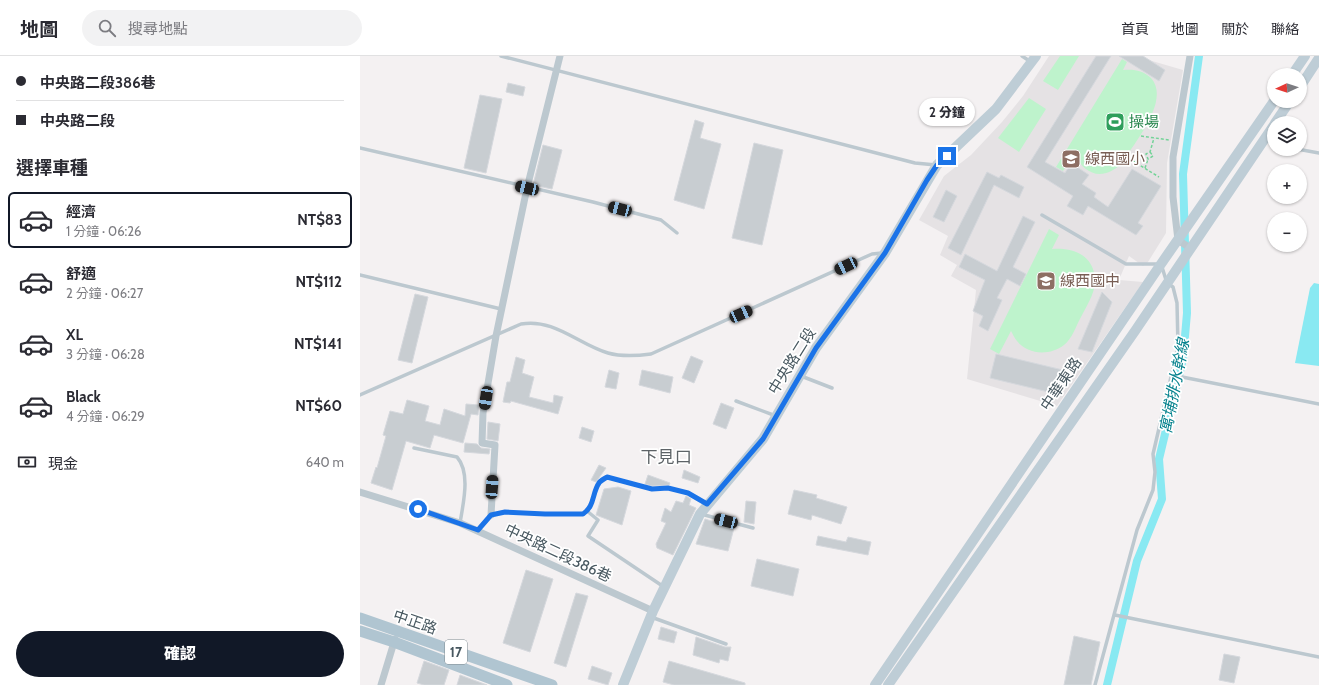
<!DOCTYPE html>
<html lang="zh-TW">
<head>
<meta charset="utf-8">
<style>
	:root { --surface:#fff; --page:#f2f2f3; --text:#2b2b33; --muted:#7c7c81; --line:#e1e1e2; --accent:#111827 }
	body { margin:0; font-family:Cabin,"Noto Sans TC",sans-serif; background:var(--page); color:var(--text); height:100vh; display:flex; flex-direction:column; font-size:15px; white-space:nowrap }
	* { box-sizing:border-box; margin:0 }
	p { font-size:13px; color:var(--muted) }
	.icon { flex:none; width:22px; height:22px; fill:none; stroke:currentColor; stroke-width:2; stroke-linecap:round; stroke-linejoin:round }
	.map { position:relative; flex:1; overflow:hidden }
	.details { display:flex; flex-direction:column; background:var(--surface); width:360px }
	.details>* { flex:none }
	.hud { display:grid; align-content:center; height:88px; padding:0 16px; background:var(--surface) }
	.needle { width:26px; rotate:267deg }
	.tools { position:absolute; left:907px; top:12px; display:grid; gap:8px }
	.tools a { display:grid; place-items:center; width:40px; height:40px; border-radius:50%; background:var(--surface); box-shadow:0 1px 3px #0004; font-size:20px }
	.end { position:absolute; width:18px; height:18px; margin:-9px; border:5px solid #1a73e8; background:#fff; box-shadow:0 0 0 2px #fff }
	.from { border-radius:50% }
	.bubble { position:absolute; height:28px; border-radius:14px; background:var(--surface); box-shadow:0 1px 3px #0004; font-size:13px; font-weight:800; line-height:28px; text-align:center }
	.car { position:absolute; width:12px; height:24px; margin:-12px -6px; border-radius:5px; box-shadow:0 0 3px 1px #0007; background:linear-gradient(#222 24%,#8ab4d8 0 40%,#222 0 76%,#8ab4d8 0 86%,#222 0) }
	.hud b { display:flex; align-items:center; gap:14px; height:38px; font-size:15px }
	.hud b+b { border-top:1px solid var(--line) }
	.hud i { width:10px; height:10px; background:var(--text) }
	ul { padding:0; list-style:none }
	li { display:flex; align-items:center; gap:12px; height:56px; margin:0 8px 6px; padding:0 8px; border:2px solid transparent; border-radius:6px }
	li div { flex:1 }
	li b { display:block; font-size:15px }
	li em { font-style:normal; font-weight:800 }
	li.selected { border-color:var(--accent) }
	li>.icon { width:36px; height:36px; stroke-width:1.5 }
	h2 { padding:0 16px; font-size:18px; line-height:48px }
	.pay { display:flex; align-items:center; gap:10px; height:44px; padding:0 16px; font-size:15px }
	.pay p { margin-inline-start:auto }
	.button { display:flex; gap:8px; margin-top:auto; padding:8px 16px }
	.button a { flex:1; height:46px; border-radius:24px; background:var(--accent); color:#fff; font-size:16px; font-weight:800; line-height:46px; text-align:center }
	header { display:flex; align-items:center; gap:24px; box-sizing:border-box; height:56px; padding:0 20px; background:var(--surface); border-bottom:1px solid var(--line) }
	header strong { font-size:19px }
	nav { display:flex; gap:22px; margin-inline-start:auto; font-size:14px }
	.search { width:280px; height:36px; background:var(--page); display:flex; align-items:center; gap:10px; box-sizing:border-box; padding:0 14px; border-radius:22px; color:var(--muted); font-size:15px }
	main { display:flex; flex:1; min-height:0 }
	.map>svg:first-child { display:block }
	.education { fill:#e5e2e4 }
	.green { fill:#bef3cc }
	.water { fill:#89e9f2 }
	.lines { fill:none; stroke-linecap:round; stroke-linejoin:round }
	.canal { stroke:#89e9f2; stroke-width:8 }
	.building { fill:#c8cdd1; stroke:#d5d8dd }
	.path { stroke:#74d398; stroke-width:1.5; stroke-dasharray:3 2; stroke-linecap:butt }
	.lane { stroke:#bcc8cf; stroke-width:3.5 }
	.street { stroke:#bcc8cf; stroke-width:7 }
	.secondary { stroke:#becdd6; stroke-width:10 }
	.primary { stroke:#b0c5d1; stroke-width:11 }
	.route { stroke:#1a73e8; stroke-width:5 }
	.labels { text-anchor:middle; stroke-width:3.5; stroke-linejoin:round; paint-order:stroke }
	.shield { fill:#fff; stroke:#7f8a90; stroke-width:1 }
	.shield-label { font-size:14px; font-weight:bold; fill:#485860 }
	.leisure-label { font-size:15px; fill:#27864d; stroke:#fff; text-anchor:start }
	.education-label { font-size:15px; fill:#785e54; stroke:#fff; text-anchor:start }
	.street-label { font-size:15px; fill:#485860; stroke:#fff }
	.water-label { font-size:16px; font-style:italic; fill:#06838e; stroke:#fff }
	.quarter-label { font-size:17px; fill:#5d6367; stroke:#fff }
</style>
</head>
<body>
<header>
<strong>地圖</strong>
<div class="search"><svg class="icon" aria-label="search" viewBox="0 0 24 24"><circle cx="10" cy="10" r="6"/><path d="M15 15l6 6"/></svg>搜尋地點</div>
<nav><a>首頁</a><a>地圖</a><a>關於</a><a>聯絡</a></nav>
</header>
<main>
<section class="details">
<div class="hud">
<b><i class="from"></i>中央路二段386巷</b>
<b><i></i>中央路二段</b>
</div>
<h2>選擇車種</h2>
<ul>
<li class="selected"><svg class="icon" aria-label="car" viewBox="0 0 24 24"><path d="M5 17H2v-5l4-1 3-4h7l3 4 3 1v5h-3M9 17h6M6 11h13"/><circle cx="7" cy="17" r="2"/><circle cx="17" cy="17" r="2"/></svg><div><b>經濟</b><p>1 分鐘 · 06:26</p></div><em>NT$83</em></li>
<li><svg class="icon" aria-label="car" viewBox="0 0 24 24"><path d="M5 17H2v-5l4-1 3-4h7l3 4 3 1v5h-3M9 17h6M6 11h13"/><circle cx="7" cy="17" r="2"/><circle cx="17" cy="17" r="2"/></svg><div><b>舒適</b><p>2 分鐘 · 06:27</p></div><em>NT$112</em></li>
<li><svg class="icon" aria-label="car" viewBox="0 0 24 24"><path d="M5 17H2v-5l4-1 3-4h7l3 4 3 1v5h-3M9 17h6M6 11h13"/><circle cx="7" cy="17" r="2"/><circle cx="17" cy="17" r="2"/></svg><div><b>XL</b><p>3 分鐘 · 06:28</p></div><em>NT$141</em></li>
<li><svg class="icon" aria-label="car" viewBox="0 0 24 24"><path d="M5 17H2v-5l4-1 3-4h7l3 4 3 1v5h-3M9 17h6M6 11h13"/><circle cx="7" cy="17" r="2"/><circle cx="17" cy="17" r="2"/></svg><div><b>Black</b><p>4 分鐘 · 06:29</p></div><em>NT$60</em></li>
</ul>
<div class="pay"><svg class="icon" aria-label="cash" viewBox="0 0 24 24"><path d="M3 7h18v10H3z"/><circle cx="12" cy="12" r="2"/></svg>現金<p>640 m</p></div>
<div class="button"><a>確認</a></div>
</section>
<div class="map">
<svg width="959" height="629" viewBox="0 0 959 629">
	<rect width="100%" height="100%" fill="#f4f1f2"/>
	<path class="education" d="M689 0H775L823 14 807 107 806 177 788 206 783 210 769 200 759 224 783 226 697 350 607 323 616 234 591 220 597 209 580 199 588 180 559 164 584 120 611 99 642 66 663 40Z"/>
	<path class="green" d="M700 0H719L698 34 683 25Z
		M762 3 767 6 763 14C774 13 782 14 791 22 811 44 774 87 762 107 743 126 724 119 714 97L703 115 696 111Z
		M669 42 686 53 659 96 638 82Z
		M689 173 699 179 692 193C714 191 736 200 735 227 734 239 726 251 721 261 716 270 712 283 704 289 690 300 668 299 657 285 654 282 653 278 651 275L639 298 630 293Z"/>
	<path class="water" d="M954 227 959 228V310L935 307 950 232Z"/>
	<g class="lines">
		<path class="canal" d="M747 629 777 505 802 443 799 403 823 303 827 257 823 118 839 0"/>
	</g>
	<path class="building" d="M736 0H751L685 106 705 117 711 107 729 119 722 128 736 137 734 141 748 151 772 113 801 130 778 167 783 170 776 179 728 150 723 159 707 150 713 140 667 111Z
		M759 0H783L805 14 799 25Z
		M148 27 165 31 163 40 146 36Z
		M120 39 142 43 126 117 104 112Z
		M335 64 344 67 340 82 361 88 344 153 314 144Z
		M394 87 423 94 402 189 372 182Z
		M183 89 202 94 192 133 173 129Z
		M627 116 639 122 641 119 664 131 659 142 634 129 601 199 588 192Z
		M586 134 597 140 584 166 573 161Z
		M663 160 675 166 653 211 666 218 660 230 647 223 637 242 642 244 628 275 619 270 623 260 613 255 625 224 599 211 605 198 637 215Z
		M742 236 752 246 732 296 718 293Z
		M55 238 68 241 52 307 38 304Z
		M636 298 707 315 701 339 630 322Z
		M331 300 343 305 334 327 322 322Z
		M156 301 165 304 162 317 174 321 169 341 193 347 194 339 203 341 198 358 151 345 150 347 143 346 147 326H150Z
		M249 314 259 317 256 333 245 331Z
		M282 314 313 321 310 337 279 329Z
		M47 344 69 350 65 365 80 369 84 353 105 360 106 348 119 349 118 359 111 358 103 387 74 379 70 392 46 385 32 434 11 427 16 411 17 412 26 380 23 379 30 355 43 358Z
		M361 347 374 352 366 373 353 368Z
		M128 366 140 368 138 385 127 383Z
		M222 371 234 375 231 386 219 382Z
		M105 387 117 388 121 392 130 393 129 398 104 396Z
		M239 409 246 412 236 426 231 424Z
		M324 414 340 421 338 427 322 422Z
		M288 419 310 427 309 429 292 430 285 428Z
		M258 431 271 435 262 469 236 459 244 433Z
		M434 434 457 439 456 442 487 451 481 468 452 459 451 464 428 458Z
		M326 440 331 443 329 449 336 452 313 499 297 492 296 488 306 467 301 465 305 452 311 456 316 445 323 447Z
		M386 445 396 446 394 468 384 466Z
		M345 463 374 472 368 495 336 488Z
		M458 480 486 486 488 481 511 486 508 499 456 489Z
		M397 503 439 513 433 540 391 530Z
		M166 514 193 523 170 596 143 587Z
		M216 537 228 540 206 611 194 607Z
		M301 571 317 576 314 587 298 583Z
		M714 580 740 586 731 629H704Z
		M336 581 365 591H371L368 605 360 603 359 607 333 599Z
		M864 598 880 601 874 627 859 624Z
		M64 605 89 614 84 629H64L57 627Z
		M309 605 385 627V629H314L303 626Z
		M232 610 252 617 248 629 228 623Z
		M100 619 127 629H97Z"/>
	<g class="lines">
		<path class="path" d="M781 80 809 84
			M790 96 793 100 788 103 786 98 790 96 794 82
			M768 102 799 121
			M785 112 788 103"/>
		<path class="lane" d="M141 0 555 107 576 109
			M662 0 671 6
			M906 83 914 88
			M0 92 233 146 301 164 317 177
			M937 93 959 97
			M682 159 766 208H801L807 227 813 231 817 247 818 291 793 398 795 416 793 434 777 474 735 629
			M0 219 141 253
			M812 319 959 348
			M441 320 472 332
			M0 339 161 268C194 262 218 288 248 297 262 301 276 300 291 298L512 198 522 197
			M376 345 416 360
			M54 392 97 401C111 417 103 448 100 467
			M227 455 238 464 228 480 304 531
			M341 458 393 472
			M118 474 131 459 145 456 185 458H223C235 450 232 437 239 427 240 425 245 423 247 421L292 433 308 432 328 437 347 448
			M755 559 959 601
			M291 561 366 588"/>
		<path class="street" d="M830 0 813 101V141L818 184 830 192
			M0 436 100 467 293 555
			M131 459 135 389 122 387 123 357 136 280 167 132 200 0
			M21 629 35 583"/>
		<path class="secondary" d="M932 19 945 0
			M940 31 959 2
			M915 67 930 45
			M263 629 293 555 340 458 403 383 456 292 525 197 577 109 636 53 676 0
			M515 629 801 208 914 45
			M528 629 775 275 914 69"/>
		<path class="primary" d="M0 562 192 629
			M0 575 34 586 147 629"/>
	</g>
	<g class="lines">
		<path class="route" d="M58 453 118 474 131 459 145 456 185 458H223C235 450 232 437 239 427 240 425 244 423 247 421L292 433 308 432 328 437 347 448 403 383 456 292 525 197 567 124 577 109 587 100"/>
	</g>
	<defs>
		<g id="stadium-square" transform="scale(1)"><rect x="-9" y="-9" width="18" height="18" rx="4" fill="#2e9e5b" stroke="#fff"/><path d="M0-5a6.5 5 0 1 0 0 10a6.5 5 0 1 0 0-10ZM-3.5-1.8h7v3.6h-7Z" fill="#fff"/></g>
		<g id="school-square" transform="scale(1)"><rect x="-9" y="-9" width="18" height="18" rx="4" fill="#8d6e63" stroke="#fff"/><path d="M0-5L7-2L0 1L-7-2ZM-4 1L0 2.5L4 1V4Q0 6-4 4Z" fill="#fff"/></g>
	</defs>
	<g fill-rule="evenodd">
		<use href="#stadium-square" x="755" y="66"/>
		<use href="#school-square" x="711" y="103"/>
		<use href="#school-square" x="686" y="225"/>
	</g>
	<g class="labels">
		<rect class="shield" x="85" y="584" width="22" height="24" rx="3"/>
		<g class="shield-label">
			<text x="96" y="601">17</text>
		</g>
		<g class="leisure-label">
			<text x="769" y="71">操場</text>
		</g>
		<g class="education-label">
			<text x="725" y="108">線西國小</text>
			<text x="700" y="230">線西國中</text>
		</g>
		<g class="street-label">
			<text transform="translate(432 305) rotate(-58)" y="5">中央路二段</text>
			<text transform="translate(701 328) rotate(-56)" y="5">中華東路</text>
			<text transform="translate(198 497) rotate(25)" y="5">中央路二段386巷</text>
			<text transform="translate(55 566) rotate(19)" y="5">中正路</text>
		</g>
		<g class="water-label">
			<text transform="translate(814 330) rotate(-79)" y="6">寓埔排水幹線</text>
		</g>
		<g class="quarter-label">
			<text x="306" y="407">下見口</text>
		</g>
	</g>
</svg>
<div class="tools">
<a><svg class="needle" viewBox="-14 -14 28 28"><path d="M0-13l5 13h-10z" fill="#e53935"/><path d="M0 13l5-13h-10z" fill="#7c7c81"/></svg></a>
<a><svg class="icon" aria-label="layers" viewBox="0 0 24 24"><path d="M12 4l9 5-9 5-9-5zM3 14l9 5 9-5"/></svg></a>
<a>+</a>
<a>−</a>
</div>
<i class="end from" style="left:58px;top:453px"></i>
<i class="end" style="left:587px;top:100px"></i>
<div class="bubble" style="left:559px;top:42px;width:56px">2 分鐘</div>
<i class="car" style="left:167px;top:132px;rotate:283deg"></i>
<i class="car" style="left:260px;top:153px;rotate:285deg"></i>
<i class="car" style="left:486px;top:210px;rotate:245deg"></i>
<i class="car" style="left:381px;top:258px;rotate:66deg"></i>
<i class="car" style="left:126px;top:342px;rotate:189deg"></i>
<i class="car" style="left:132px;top:431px;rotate:4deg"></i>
<i class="car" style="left:366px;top:465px;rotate:285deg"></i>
</div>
</main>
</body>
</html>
